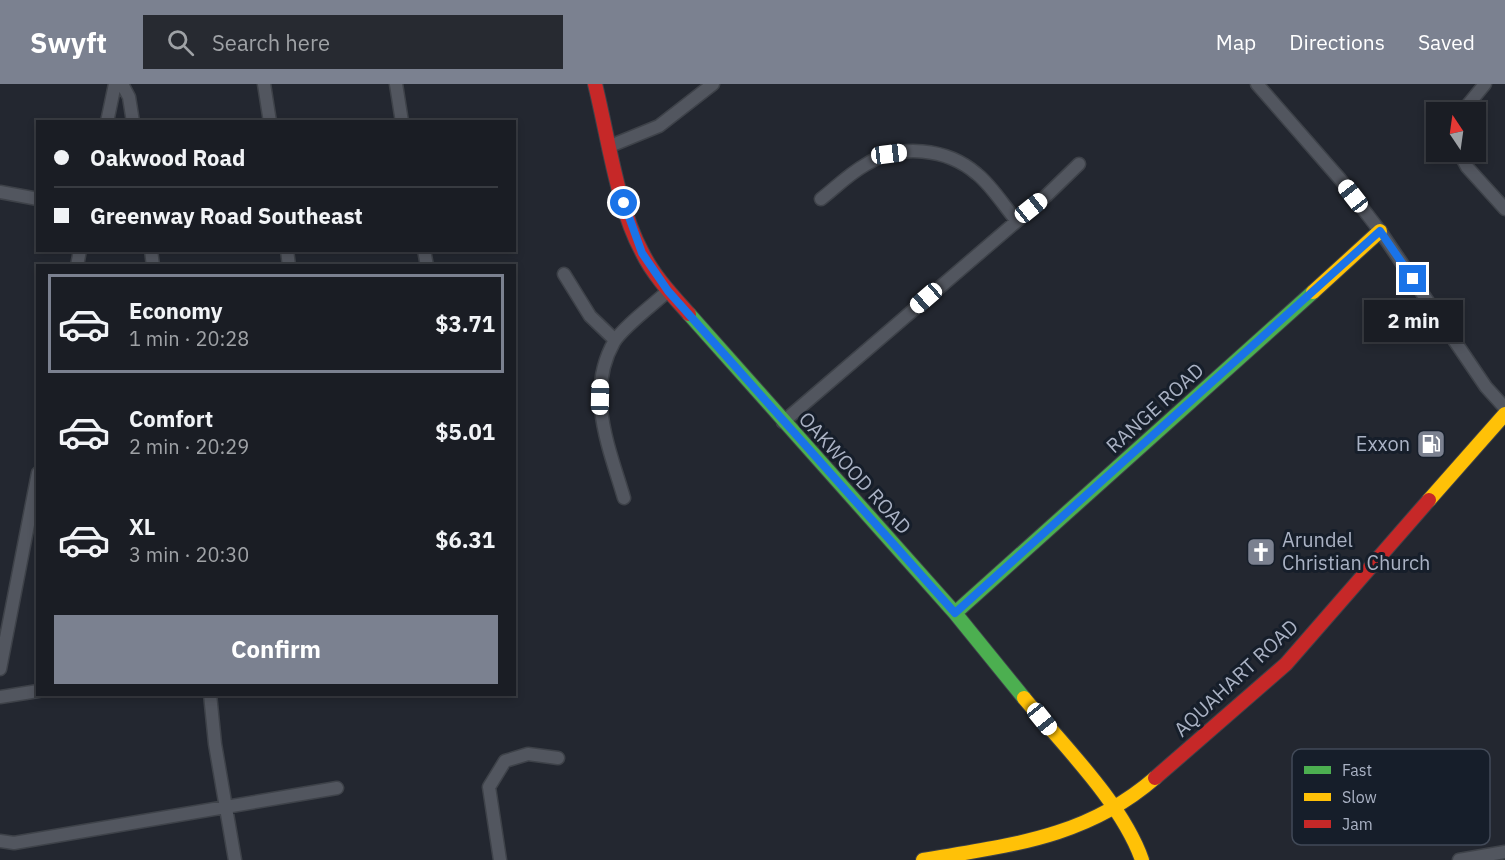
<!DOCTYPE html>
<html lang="en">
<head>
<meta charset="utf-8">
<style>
	:root { --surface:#1a1d24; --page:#272a31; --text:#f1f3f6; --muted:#9fa2a6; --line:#383b41; --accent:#7b8190 }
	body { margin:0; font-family:"IBM Plex Sans",sans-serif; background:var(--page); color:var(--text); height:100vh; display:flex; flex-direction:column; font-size:22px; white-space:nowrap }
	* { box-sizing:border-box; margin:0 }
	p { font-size:20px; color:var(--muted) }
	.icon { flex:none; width:33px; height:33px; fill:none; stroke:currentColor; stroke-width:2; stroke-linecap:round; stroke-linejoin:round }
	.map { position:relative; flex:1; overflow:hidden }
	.details { position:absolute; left:36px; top:180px; width:480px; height:432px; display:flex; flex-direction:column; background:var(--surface); border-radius:0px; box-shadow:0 3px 9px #0003,0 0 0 2px var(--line) }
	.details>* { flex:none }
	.top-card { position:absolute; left:36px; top:36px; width:480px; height:132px; border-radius:0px; box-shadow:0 3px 9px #0003,0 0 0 2px var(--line); display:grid; align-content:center; height:132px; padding:0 18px; background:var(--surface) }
	.needle { width:39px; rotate:347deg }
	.buttons { position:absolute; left:1426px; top:18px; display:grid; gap:12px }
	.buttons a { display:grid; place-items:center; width:60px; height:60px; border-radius:0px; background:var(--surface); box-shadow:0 3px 9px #0003,0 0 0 2px var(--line); font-size:30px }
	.end { position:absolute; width:27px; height:27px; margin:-14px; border:8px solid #1a73e8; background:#fff; box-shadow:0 0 0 3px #fff }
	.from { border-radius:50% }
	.bubble { position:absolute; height:42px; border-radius:0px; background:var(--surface); box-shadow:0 3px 9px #0003,0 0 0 2px var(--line); font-size:20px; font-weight:700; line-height:42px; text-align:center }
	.car { position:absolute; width:18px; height:36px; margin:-18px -9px; border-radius:8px; box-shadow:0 0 4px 2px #0007; background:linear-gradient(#fff 24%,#345 0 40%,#fff 0 76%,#345 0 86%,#fff 0) }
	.top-card b { display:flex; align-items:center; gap:21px; height:57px; font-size:22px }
	.top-card b+b { border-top:2px solid var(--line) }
	.top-card i { width:15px; height:15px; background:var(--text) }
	ul { padding:10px 0 0; list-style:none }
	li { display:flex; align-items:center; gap:18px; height:99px; margin:0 12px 9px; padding:0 6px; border:3px solid transparent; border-radius:0px }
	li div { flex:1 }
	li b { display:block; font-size:22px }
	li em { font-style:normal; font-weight:700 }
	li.on { border-color:var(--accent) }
	li>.icon { width:54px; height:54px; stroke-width:1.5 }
	.action { display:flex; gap:12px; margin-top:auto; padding:12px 18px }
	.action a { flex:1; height:69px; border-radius:0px; background:var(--accent); color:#fff; font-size:24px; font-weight:700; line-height:69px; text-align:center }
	header { display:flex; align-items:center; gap:36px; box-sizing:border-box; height:84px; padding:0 30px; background:var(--accent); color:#fff }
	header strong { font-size:28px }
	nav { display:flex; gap:33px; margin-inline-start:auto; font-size:21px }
	.search { width:420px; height:54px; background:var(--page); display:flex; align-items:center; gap:15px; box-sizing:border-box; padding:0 21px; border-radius:0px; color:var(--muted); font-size:22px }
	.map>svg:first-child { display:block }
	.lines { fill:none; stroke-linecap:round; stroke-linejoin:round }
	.street-casing { stroke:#3e4249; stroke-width:15 }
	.fast-casing { stroke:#3e4249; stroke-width:16 }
	.slow-casing { stroke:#3e4249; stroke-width:16 }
	.jam-casing { stroke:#3e4249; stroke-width:16 }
	.street { stroke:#52565f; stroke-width:12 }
	.fast { stroke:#4caf50; stroke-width:14 }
	.slow { stroke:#ffc107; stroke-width:14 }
	.jam { stroke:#c62828; stroke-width:14 }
	.route { stroke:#1a73e8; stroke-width:8 }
	.labels { text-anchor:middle; stroke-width:6; stroke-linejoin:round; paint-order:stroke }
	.street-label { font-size:20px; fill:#aab2c4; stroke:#161e2a }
	.poi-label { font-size:20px; fill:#aab2c4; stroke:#161e2a; text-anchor:end }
	.key { fill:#161e2a; stroke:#424a58; stroke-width:1.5 }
	.key-label { font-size:16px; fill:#aab2c4 }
</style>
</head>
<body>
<header>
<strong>Swyft</strong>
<div class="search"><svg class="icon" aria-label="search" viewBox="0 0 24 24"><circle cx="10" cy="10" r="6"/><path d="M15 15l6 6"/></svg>Search here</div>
<nav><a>Map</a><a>Directions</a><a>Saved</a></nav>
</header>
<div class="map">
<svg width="1505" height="776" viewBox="0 0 1505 776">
	<rect width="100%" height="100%" fill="#232730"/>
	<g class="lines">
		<g class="street-casing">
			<path id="street" d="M122 0 129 13 133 38
				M264 0 270 38
				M396 0 402 38
				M1257 0 1340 95 1380 147 1486 303 1505 324
				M1462 28 1485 0
				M107 38 115 0
				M610 62 659 42 713 0
				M1459 68 1467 83 1505 125
				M0 108 38 115
				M821 115C835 104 849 90 865 81 899 59 947 64 977 90 992 102 1004 122 1016 136
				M151 166 153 182
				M287 166 289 182
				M424 166 427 182
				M77 182 80 166
				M564 190 590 232 615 256
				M783 338 1046 112 1079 80
				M624 414C609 363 585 309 614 258 622 244 655 219 668 207
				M0 585 38 389
				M210 610 215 660 235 776
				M0 613 38 607
				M0 757 14 759 337 704
				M500 776 489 703 505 677 528 670 558 674
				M1459 776 1505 768"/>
		</g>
		<g class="fast-casing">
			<path id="fast" d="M689 230 955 529 1024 614
				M955 529 1313 208"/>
		</g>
		<g class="slow-casing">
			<path id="slow" d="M1313 208 1380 147
				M1429 416 1505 330
				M1024 614C1063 661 1122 719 1142 776
				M923 776C1010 761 1086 754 1155 694"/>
		</g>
		<g class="jam-casing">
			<path id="jam" d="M595 0C608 52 617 122 642 168 653 191 672 211 689 230
				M1155 694 1286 580 1429 416"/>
		</g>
		<use href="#street" class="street"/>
		<use href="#fast" class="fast"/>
		<use href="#slow" class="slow"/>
		<use href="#jam" class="jam"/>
	</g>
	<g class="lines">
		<path class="route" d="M624 119 642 169 668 207 955 529 1380 147 1413 195"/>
	</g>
	<defs>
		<g id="fuel-square" transform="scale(1.5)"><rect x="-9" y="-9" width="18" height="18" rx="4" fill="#7b8190" stroke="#161e2a"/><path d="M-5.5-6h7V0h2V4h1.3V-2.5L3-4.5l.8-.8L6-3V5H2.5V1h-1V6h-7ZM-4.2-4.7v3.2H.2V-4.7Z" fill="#fff"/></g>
		<g id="church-square" transform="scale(1.5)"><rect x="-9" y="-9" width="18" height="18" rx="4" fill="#7b8190" stroke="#161e2a"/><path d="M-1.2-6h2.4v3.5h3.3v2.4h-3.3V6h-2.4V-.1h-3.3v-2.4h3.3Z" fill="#fff"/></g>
	</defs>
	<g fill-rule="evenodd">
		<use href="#fuel-square" x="1431" y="360"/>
		<use href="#church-square" x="1261" y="468"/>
	</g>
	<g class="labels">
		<g class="street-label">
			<text transform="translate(1155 324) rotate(-42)" y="7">RANGE ROAD</text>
			<text transform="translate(855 389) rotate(48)" y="7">OAKWOOD ROAD</text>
			<text transform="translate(1236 594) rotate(-43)" y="7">AQUAHART ROAD</text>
		</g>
		<g class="poi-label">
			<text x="1410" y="367">Exxon</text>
			<text x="1282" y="463" text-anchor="start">Arundel<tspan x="1282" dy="23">Christian Church</tspan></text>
		</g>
	</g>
	<rect x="1292" y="665" width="198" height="96" rx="9" class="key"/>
	<rect x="1304" y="682" width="27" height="8" fill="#4caf50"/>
	<rect x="1304" y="709" width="27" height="8" fill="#ffc107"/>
	<rect x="1304" y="736" width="27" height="8" fill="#c62828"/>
	<g class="key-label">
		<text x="1342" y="692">Fast</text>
		<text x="1342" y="719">Slow</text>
		<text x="1342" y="746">Jam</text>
	</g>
</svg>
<div class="buttons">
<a><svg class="needle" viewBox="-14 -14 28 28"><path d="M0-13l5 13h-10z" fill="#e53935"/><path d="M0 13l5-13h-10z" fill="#9fa2a6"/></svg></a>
</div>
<i class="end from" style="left:624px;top:119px"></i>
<i class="end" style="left:1413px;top:195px"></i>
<div class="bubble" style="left:1364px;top:216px;width:99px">2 min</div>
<i class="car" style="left:889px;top:70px;rotate:83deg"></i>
<i class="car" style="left:1353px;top:112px;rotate:322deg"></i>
<i class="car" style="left:1031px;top:124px;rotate:51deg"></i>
<i class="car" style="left:926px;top:214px;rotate:229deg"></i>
<i class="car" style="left:600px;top:313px;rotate:1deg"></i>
<i class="car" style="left:1042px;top:635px;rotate:141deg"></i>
<div class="top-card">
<b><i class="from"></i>Oakwood Road</b>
<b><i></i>Greenway Road Southeast</b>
</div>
<section class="details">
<ul>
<li class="on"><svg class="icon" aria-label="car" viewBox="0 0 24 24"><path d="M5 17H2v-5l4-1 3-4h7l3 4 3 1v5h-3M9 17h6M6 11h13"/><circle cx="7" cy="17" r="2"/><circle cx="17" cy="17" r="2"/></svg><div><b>Economy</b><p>1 min · 20:28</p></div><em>$3.71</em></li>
<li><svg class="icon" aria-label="car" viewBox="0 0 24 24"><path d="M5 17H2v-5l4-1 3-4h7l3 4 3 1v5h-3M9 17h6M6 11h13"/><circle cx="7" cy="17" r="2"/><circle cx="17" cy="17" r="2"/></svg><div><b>Comfort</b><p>2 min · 20:29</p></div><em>$5.01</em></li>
<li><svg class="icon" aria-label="car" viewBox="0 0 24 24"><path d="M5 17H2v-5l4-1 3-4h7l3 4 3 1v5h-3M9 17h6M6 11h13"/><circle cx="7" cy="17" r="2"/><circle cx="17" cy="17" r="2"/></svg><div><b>XL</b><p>3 min · 20:30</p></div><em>$6.31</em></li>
</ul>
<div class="action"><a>Confirm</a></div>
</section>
</div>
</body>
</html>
